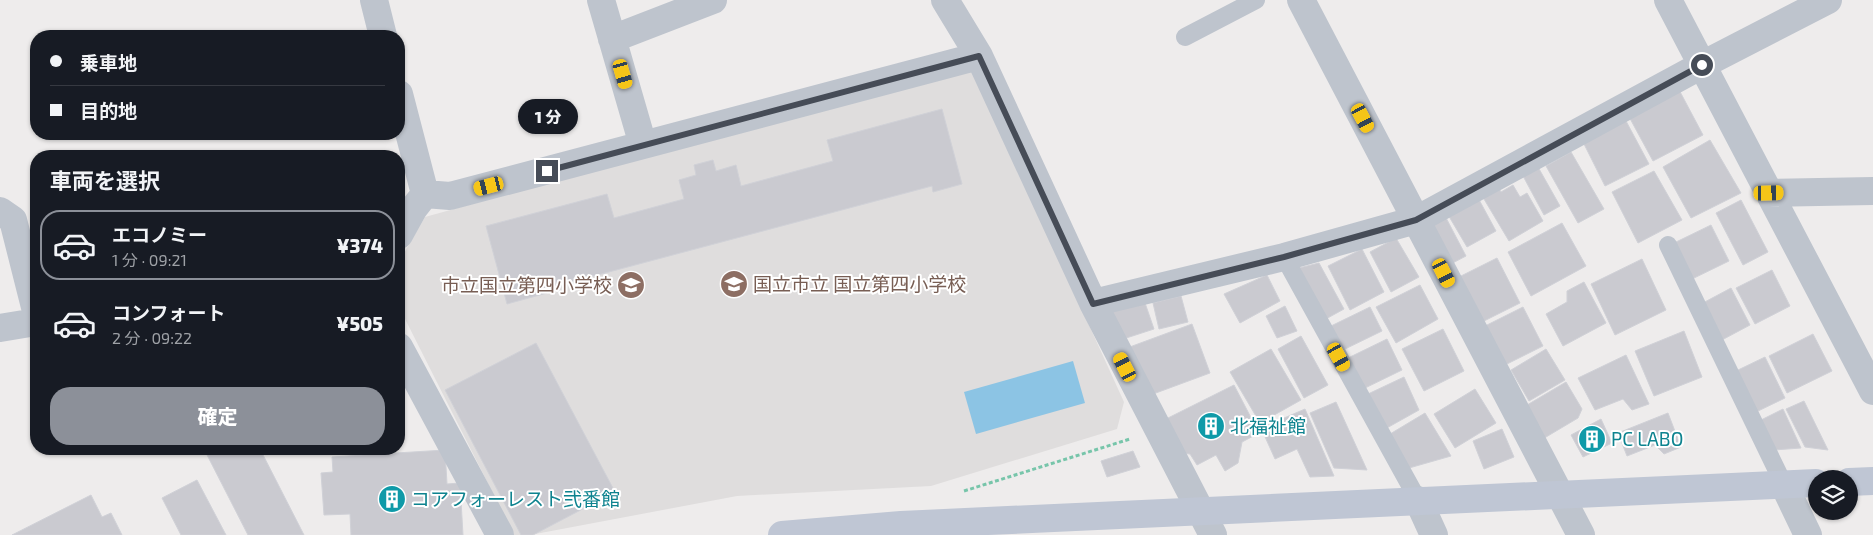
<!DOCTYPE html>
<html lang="ja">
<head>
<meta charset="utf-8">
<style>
	:root { --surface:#171b24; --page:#20242c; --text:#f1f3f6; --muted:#9ea1a6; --line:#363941; --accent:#8c9099 }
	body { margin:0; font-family:"Exo 2","Noto Sans JP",sans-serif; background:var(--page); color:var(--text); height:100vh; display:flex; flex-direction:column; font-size:19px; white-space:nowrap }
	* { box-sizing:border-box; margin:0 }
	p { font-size:16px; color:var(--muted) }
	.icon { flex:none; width:28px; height:28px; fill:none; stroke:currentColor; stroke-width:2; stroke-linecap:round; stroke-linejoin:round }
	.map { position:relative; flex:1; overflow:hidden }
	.sheet { position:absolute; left:30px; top:150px; width:375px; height:305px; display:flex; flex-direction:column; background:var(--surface); border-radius:20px; box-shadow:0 1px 4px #0004 }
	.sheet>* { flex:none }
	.banner { position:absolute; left:30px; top:30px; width:375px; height:110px; border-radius:20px; box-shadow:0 1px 4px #0004; display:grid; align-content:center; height:110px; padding:0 20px; background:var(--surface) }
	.tools { position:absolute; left:1808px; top:470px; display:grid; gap:10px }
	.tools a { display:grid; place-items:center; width:50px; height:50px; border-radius:50%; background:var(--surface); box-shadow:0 1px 4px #0004; font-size:25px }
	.end { position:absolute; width:22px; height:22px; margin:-11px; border:6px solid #464c57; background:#fff; box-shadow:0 0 0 2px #fff }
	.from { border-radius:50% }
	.bubble { position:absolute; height:35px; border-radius:18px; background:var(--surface); box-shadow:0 1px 4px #0004; font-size:16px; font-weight:800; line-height:35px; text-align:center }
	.car { position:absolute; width:15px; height:30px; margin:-15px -8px; border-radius:6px; box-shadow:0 0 4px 1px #0007; background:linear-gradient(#f5c518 24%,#345 0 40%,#f5c518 0 76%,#345 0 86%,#f5c518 0) }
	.banner b { display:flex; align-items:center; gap:18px; height:48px; font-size:19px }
	.banner b+b { border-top:1px solid var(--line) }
	.banner i { width:12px; height:12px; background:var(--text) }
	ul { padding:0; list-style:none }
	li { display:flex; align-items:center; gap:15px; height:70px; margin:0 10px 8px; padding:0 10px; border:2px solid transparent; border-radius:20px }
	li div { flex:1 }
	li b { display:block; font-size:19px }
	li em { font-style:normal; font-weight:800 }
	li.active { border-color:var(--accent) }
	li>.icon { width:45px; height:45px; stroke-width:1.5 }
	h2 { padding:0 20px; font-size:22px; line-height:60px }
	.button { display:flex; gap:10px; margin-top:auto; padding:10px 20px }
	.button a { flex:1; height:58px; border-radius:20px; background:var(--accent); color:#fff; font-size:20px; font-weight:800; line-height:58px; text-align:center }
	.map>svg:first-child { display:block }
	.education { fill:#dfdddd }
	.water { fill:#8cc4e4 }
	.building { fill:#cacad0; stroke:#d0d1d7 }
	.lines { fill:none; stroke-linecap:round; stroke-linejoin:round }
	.path { stroke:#77c5aa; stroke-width:3; stroke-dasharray:4 2.5; stroke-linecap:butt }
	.lane { stroke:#bec4cd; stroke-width:18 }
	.street { stroke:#bec4cd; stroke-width:28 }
	.secondary { stroke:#bfc6d4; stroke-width:28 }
	.route { stroke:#464c57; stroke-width:6 }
	.labels { text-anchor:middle; stroke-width:4; stroke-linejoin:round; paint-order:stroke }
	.education-label { font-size:19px; fill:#785e54; stroke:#fff; text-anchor:start }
	.culture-label { font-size:19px; fill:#0d838f; stroke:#fff; text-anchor:start }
</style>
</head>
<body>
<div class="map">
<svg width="1873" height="535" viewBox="0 0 1873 535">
	<rect width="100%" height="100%" fill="#eeecec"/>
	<path class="education" d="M971 66 1124 402 1117 429 931 486 737 496 530 535H514L399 307V262L425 217Z"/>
	<path class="water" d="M1073 361 1085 403 976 434 964 392Z"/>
	<path class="building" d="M1677 86 1703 135 1653 161 1627 113Z
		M942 109 962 184 933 192 932 186 545 289 547 293 507 304 486 226 607 194 614 218 684 199 679 180 696 175 694 165 713 160 716 171 736 165 741 186 833 161 827 140Z
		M1626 121 1649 164 1605 186 1583 142Z
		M1710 140 1741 193 1691 218 1663 167Z
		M1571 152 1604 209 1578 223 1546 166Z
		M1538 167 1560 206 1544 215 1523 176Z
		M1654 171 1682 220 1638 243 1612 192Z
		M1497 185 1501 192 1513 185 1520 197 1527 193 1543 221 1509 241 1481 194Z
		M1477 196 1496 231 1467 247 1447 213Z
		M1741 200 1768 252 1743 265 1716 213Z
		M1443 212 1466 256 1445 267 1422 223Z
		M1562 223 1586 266 1531 296 1508 252Z
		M1711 225 1729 261 1690 280 1672 244Z
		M1396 238 1419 277 1391 292 1370 252Z
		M1362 249 1384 292 1350 310 1328 266Z
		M1497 258 1520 303 1478 324 1455 279Z
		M1642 259 1666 310 1615 335 1591 284Z
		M1319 263 1344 309 1324 320 1295 269Z
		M1772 270 1790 306 1755 324 1736 288Z
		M1267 275 1280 301 1240 323 1224 294Z
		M1584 282 1606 323 1563 346 1546 314 1567 302V291Z
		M1420 285 1438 319 1396 343 1376 307Z
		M1731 288 1750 325 1720 341 1701 304Z
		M1181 296 1188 322 1159 329 1153 303Z
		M1144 300 1154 329 1117 341 1107 313Z
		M1285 306 1297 331 1277 338 1266 316Z
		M1370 307 1382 331 1343 350 1331 326Z
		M1523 307 1543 346 1501 367 1481 328Z
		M1192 324 1210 373 1145 397 1127 348Z
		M1443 329 1464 371 1424 391 1402 349Z
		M1684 331 1702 377 1654 396 1635 351Z
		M1813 334 1832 371 1787 393 1769 356Z
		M1301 336 1328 385 1304 398 1278 349Z
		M1387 339 1402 370 1363 389 1348 358Z
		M536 343 615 492 533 535H521L445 390Z
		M1271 349 1301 400 1260 423 1230 372Z
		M1546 349 1565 380 1529 401 1511 370Z
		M1626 355 1649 404 1632 410 1623 399 1595 410 1578 378Z
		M1765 357 1785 398 1756 412 1736 371Z
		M1404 377 1419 410 1385 429 1368 394Z
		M1566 382 1582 409 1578 418 1541 440 1522 408Z
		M1234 385 1259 433 1242 442 1238 463 1225 471 1216 455 1197 465 1190 454 1175 452 1166 419Z
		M1475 389 1496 423 1455 448 1434 414Z
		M1804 401 1828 450 1805 447 1786 409Z
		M1336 402 1367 470 1334 468 1310 413Z
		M1305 409 1334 476 1310 477 1297 449 1275 459 1261 428Z
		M1783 409 1801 448 1774 450 1761 420Z
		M1425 413 1451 456 1409 468 1390 434Z
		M1668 413 1681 447 1664 454 1655 445 1627 456 1618 433Z
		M1601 419 1612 443 1583 457 1571 435Z
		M1502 429 1514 457 1484 469 1473 441Z
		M204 449H260L304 535H248Z
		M445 450 447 484 460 483 463 535H351L350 514 324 515 321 473 333 472 332 457Z
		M1133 451 1140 467 1107 477 1101 461Z
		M197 480 226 535H181L162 498Z
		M91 495 102 517 111 513 122 535H12Z"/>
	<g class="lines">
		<path class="path" d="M964 491 1130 439"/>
		<path class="lane" d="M1185 37 1256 0
			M1668 245 1784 485
			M1284 257 1418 500"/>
		<path class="street" d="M374 0 383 36
			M601 0 643 145
			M945 0 979 56 1093 303 1213 535
			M1301 0 1581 535
			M1668 0 1873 391
			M612 39 713 0
			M399 94 425 194
			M1769 193 1873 191
			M0 211 13 220 36 311
			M399 235 414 208 425 194 450 196 979 56
			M1093 303 1284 257 1416 220 1702 65 1828 0
			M0 328 36 322
			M399 347 500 535
			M1784 485 1808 535
			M1418 500 1434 535"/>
		<path class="secondary" d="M1849 482 1873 481
			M782 535 901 525 1816 483"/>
	</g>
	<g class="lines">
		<path class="route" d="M547 171 979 56 1093 304 1284 257 1416 220 1702 65"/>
	</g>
	<defs>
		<g id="school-disc" transform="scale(1.4375)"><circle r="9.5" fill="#8d6e63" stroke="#fff"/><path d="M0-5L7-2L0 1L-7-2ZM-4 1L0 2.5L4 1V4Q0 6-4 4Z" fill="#fff"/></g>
		<g id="building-disc" transform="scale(1.4375)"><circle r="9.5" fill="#0f9aa8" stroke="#fff"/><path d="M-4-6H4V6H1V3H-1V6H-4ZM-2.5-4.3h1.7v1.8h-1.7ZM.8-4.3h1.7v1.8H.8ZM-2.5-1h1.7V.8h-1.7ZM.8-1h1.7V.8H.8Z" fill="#fff"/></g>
	</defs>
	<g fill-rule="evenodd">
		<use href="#school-disc" x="734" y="284"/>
		<use href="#school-disc" x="631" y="285"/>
		<use href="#building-disc" x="1211" y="426"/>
		<use href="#building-disc" x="1592" y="439"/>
		<use href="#building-disc" x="392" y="499"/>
	</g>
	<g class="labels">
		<g class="education-label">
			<text x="753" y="291">国立市立 国立第四小学校</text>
			<text x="612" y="292" text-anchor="end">市立国立第四小学校</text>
		</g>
		<g class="culture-label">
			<text x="1230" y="433">北福祉館</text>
			<text x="1611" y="446">PC LABO</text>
			<text x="411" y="506">コアフォーレスト弐番館</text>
		</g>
	</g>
</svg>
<div class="tools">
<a><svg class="icon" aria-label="layers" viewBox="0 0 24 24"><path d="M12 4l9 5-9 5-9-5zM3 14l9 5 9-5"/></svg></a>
</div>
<i class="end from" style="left:1702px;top:65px"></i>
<i class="end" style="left:547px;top:171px"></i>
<div class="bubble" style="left:518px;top:99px;width:60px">1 分</div>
<i class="car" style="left:623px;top:74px;rotate:164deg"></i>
<i class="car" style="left:1363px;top:118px;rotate:152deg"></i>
<i class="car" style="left:489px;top:186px;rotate:256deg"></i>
<i class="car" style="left:1769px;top:193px;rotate:89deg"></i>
<i class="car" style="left:1444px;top:273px;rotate:153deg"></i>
<i class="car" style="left:1339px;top:357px;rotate:151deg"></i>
<i class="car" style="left:1125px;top:367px;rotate:333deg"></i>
<div class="banner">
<b><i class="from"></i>乗車地</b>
<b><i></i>目的地</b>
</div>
<section class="sheet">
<h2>車両を選択</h2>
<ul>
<li class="active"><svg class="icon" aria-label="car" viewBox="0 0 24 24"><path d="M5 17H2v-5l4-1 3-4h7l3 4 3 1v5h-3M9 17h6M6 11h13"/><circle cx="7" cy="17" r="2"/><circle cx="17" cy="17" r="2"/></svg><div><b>エコノミー</b><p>1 分 · 09:21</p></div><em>¥374</em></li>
<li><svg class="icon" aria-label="car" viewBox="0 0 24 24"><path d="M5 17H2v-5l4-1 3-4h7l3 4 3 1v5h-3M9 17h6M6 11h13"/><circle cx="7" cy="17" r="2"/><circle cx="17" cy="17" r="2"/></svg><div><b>コンフォート</b><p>2 分 · 09:22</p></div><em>¥505</em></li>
</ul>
<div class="button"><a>確定</a></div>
</section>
</div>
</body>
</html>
